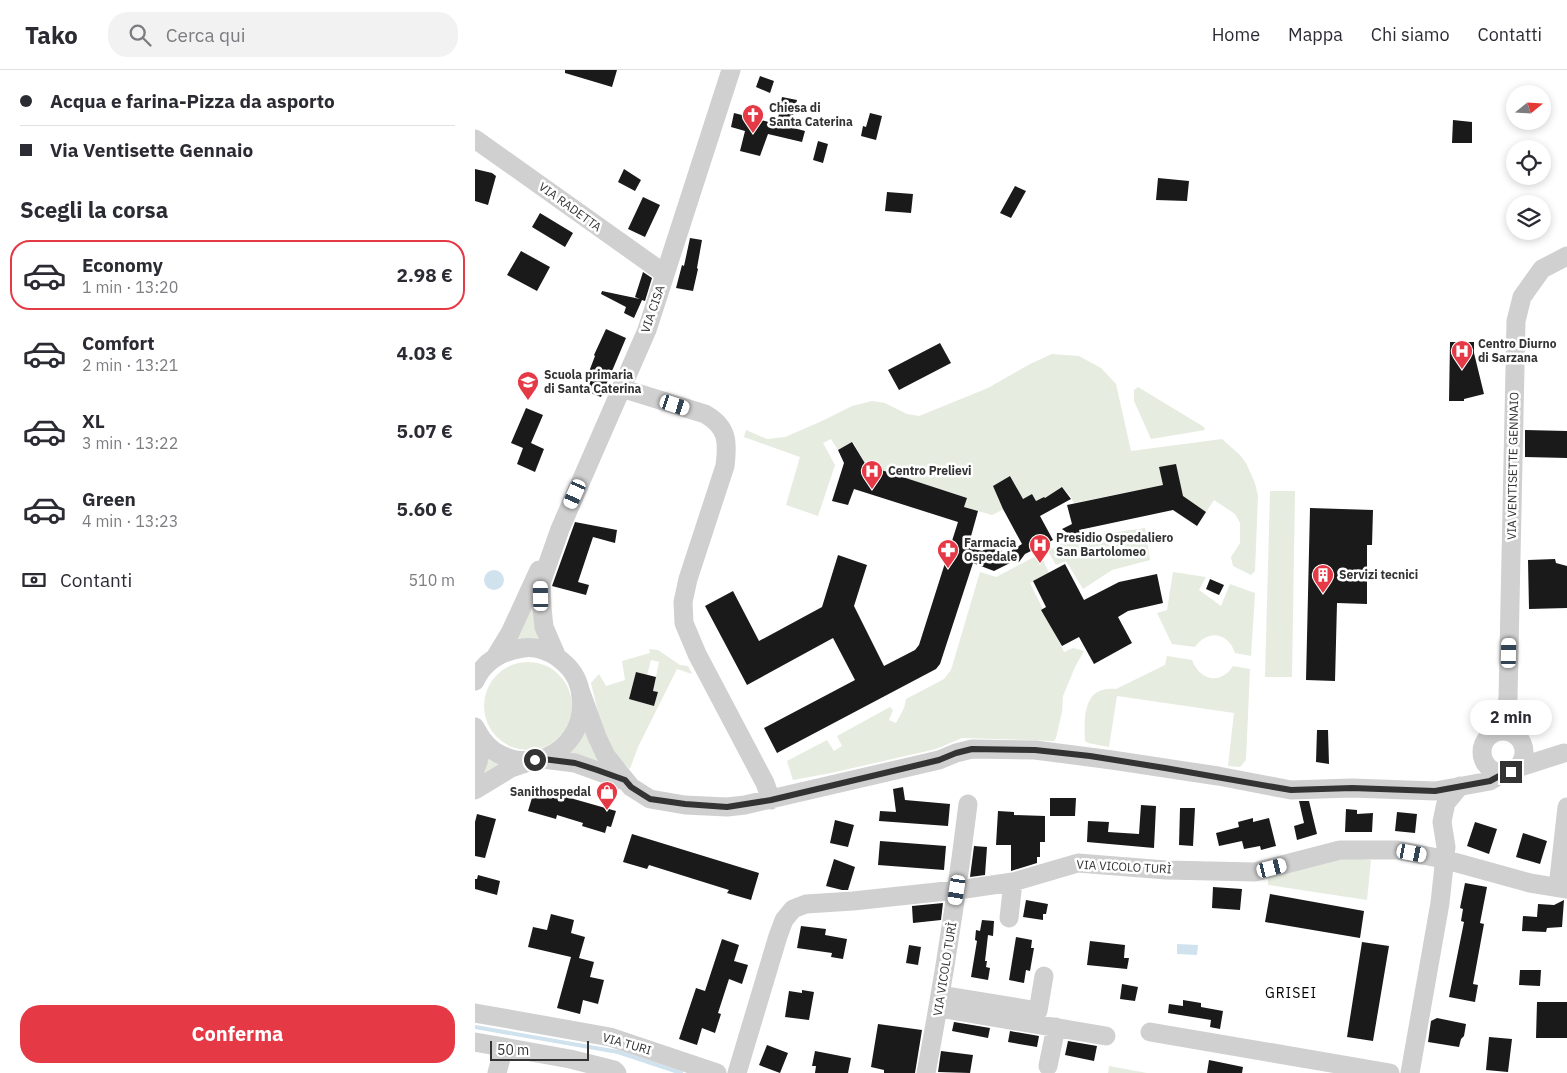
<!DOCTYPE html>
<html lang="it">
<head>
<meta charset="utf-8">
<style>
	:root { --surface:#fff; --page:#f2f2f3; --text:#2b2b33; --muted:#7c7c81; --line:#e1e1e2; --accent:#e63946 }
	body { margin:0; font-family:"IBM Plex Sans",sans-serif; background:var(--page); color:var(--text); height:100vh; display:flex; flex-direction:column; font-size:19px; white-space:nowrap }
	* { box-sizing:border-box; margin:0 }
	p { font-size:16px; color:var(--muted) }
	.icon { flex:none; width:28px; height:28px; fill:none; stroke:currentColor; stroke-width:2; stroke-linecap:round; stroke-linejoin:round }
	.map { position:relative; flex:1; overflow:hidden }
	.sheet { display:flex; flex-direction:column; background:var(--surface); width:475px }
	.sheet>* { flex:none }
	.top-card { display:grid; align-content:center; height:110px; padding:0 20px; background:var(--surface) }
	.needle { width:32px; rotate:72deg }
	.buttons { position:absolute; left:1031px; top:15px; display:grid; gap:10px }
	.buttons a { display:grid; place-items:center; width:45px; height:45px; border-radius:50%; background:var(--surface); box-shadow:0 2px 8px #0003; font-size:25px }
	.scale { position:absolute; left:15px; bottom:12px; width:99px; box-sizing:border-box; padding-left:5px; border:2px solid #333; border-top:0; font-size:14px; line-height:18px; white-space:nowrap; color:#333; -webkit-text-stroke:4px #fff; paint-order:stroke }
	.end { position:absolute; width:22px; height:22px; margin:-11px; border:6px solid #333; background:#fff; box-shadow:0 0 0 2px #fff }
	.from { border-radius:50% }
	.bubble { position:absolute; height:35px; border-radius:18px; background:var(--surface); box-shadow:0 2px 8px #0003; font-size:16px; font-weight:700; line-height:35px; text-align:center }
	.car { position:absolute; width:15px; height:30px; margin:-15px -8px; border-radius:6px; box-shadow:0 0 4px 1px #0007; background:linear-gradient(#fff 24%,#345 0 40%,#fff 0 76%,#345 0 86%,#fff 0) }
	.top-card b { display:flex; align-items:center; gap:18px; height:48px; font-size:19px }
	.top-card b+b { border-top:1px solid var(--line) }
	.top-card i { width:12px; height:12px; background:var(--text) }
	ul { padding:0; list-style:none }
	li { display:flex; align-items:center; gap:15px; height:70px; margin:0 10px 8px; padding:0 10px; border:2px solid transparent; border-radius:20px }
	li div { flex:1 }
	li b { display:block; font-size:19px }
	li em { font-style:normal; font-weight:700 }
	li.active { border-color:var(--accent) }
	li>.icon { width:45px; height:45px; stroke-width:1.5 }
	h2 { padding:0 20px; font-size:22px; line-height:60px }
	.pay { display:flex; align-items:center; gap:12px; height:55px; padding:0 20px; font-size:19px }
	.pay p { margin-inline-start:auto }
	.button { display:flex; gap:10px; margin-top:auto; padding:10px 20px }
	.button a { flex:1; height:58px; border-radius:20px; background:var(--accent); color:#fff; font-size:20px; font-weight:700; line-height:58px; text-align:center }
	header { display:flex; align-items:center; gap:30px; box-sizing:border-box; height:70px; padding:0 25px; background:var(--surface); border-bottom:1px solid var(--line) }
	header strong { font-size:24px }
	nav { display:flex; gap:28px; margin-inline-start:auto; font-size:18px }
	.search { width:350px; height:45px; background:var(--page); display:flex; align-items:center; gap:12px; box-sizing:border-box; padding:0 18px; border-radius:20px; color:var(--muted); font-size:19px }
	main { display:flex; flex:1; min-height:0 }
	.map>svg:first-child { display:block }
	.green { fill:#e6ecdf; fill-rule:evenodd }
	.water { fill:#cfe2ee }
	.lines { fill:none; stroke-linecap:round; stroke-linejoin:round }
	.stream { stroke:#cfe2ee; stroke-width:4 }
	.building { fill:#1a1a1a }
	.minor { stroke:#d0d0d0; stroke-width:19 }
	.route { stroke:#333; stroke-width:6 }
	.labels { text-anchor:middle; stroke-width:5; stroke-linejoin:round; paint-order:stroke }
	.poi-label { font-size:12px; font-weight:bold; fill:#333; stroke:#fff; text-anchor:start }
	.street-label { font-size:12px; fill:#333; stroke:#fff }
	.neighbourhood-label { font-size:14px; letter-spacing:1px; fill:#000; stroke:#fff }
</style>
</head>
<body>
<header>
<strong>Tako</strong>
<div class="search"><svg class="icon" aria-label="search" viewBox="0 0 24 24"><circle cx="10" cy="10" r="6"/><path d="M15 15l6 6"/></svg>Cerca qui</div>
<nav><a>Home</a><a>Mappa</a><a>Chi siamo</a><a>Contatti</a></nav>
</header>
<main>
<section class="sheet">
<div class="top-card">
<b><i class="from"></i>Acqua e farina-Pizza da asporto</b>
<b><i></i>Via Ventisette Gennaio</b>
</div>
<h2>Scegli la corsa</h2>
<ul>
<li class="active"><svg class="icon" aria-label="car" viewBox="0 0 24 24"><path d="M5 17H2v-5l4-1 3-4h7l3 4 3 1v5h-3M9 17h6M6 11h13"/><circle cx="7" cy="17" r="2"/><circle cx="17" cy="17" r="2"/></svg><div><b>Economy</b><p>1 min · 13:20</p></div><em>2.98 €</em></li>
<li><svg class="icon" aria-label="car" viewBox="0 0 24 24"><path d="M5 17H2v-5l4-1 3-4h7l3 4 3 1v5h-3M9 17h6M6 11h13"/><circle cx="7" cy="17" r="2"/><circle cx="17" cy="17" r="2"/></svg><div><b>Comfort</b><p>2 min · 13:21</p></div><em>4.03 €</em></li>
<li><svg class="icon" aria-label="car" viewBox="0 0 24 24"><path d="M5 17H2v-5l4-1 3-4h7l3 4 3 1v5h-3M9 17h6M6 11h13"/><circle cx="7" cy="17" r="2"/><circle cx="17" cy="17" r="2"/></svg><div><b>XL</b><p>3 min · 13:22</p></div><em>5.07 €</em></li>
<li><svg class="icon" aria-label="car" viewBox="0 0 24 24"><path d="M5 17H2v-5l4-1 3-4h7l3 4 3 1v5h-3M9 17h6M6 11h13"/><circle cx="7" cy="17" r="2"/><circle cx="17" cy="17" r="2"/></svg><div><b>Green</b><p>4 min · 13:23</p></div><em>5.60 €</em></li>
</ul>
<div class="pay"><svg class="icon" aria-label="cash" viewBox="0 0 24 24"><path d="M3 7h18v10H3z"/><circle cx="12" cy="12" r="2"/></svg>Contanti<p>510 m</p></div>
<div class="button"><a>Conferma</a></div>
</section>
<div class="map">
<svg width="1092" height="1003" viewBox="0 0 1092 1003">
	<rect width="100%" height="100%" fill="#fff"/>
	<path class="green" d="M577 284 604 286 626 298 641 314 656 381 747 369 765 385 771 393 780 413 783 426 780 501 776 505 758 496 756 487 765 473V453L760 444 739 430 731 442 688 415 599 433 594 424 587 417 583 420 573 434 569 427 561 431 557 424 548 429 535 406 518 416 529 439 517 445 489 437 491 428 391 395 378 372 363 380 356 369 348 373 360 395 343 446 311 435 325 387 269 367 271 360 292 369 310 367 347 351 377 336 397 331 410 333 432 344 444 346 513 318 555 294Z
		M663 317 729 357 730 360 676 369 659 331V320Z
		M795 421H820L817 607H790Z
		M670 458 675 490 637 500 608 519 591 491 581 495 573 481 594 469Z
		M565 484 574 503 555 513 589 582 598 578 609 581 600 597 588 626 587 642 581 668 579 671 487 668 461 679 356 703 318 710 312 691 352 670 359 681 367 676 362 666 415 637 418 640 414 650 421 653 429 638 431 629 469 609 476 600 505 502 521 507Z
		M698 502 731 507 724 520 746 536 755 514 780 523 776 586 760 583C753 562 733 559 720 577L697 574 682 543 692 540Z
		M61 515 74 575 36 570Z
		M174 579 183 580 205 595 213 596 217 604 202 599 163 677 155 699 138 683 128 663 116 613 124 604 131 616 150 610 147 591 175 583ZM176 590 184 592 178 621 183 622 179 636 154 629 161 602 172 605Z
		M692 586 717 590C725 611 746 615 758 596L775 599 771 690 765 697 753 696 759 643 642 626 634 677 613 673 610 671C609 647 608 615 641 619L690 595Z
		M9 636a44 44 0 1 1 88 0a44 44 0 1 1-88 0Z
		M113 655 139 703 90 685C102 677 107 668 113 655Z
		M13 684 30 695 0 713Z
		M869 787 896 790 892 830 793 815V808Z
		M634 996 672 1003H633Z"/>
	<path class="water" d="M9 510a10 10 0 1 1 20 0a10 10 0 1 1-20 0Z
		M702 874 723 875 722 885 702 884Z"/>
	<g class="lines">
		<path class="stream" d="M0 957 143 982 206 1003"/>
	</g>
	<path class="building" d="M90 0H142L137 17 90 3Z
		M285 6 299 11 295 23 281 17Z
		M307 27 322 30 315 57 330 61 327 72 293 64 285 86 265 81 270 61 256 57 259 43 302 54Z
		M395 43 407 46 401 70 386 66 388 56 391 57Z
		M978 50 997 52V73H977Z
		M343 71 353 74 348 93 338 90Z
		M0 99 17 103 21 106 13 135 0 131Z
		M149 99 166 110 160 121 143 112Z
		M683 108 714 111 712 131 681 130Z
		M540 116 551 121 536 148 525 143Z
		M412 122 438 124 436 143 410 141Z
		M168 127 185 135 170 167 153 159Z
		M65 143 98 163 90 177 57 157Z
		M215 168 227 170 222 198 223 199 218 221 201 218 207 195 209 196Z
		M46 181 75 197 62 221 32 205Z
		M168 202 177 208 170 231 167 230 159 248 149 243 151 237 126 224 127 221 165 229 160 227Z
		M131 259 151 268 126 327 107 320 120 286 119 285Z
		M975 272H999V283L1009 324 989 329V331H974Z
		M465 273 476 293 424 320 413 300Z
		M51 338 68 345 56 373 69 379 60 402 42 394 48 378 36 373Z
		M1050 360 1092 361V388L1050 387Z
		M377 372 391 395 492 428 489 437 503 441 493 477 507 481 522 473 529 485 547 474 528 439 518 416 535 406 548 429 557 424 561 431 569 427 570 428 587 417 596 429 565 446 578 470 550 484 544 492 541 490 519 501 498 493 465 594 461 599 302 683 289 658 380 610 358 568 272 615 230 536 258 521 284 571 347 537 363 485 392 495 379 536 409 596 440 580 444 575 483 452 379 419 373 435 357 431 369 393 363 380Z
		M701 394 708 426 731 442 722 456 698 440 604 460 605 463 595 465 587 459 597 454 592 435 688 415 684 397Z
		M835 438 898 440 897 475H892V534L862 533 860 611 831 610Z
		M100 452 142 460 140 473 118 467 103 512 114 515 111 525 77 516Z
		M1080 489 1081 493 1092 496V538L1054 539 1053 490Z
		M590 494 609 530 644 512 682 504 688 533 653 541 643 547 657 573 619 594 604 567 587 576 566 540 571 537 558 511Z
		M735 509 749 515 744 525 731 519Z
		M161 602 181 607 178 621 183 622 179 636 154 629Z
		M842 660H853L854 694 841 692Z
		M428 717 430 730 475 734 473 756 404 751 405 741 421 742 418 719Z
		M60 718 141 741 136 757 132 756 130 763 107 756 108 753 82 745 81 749 53 741Z
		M575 728H601L600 746H575Z
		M824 731H834L842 764 822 770 819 756 829 753Z
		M666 735 681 736 679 778 612 772 613 751 634 752 633 762 664 764Z
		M705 738H720L718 776 704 775Z
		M871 739 882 740V744L898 743 897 762H870Z
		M523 741 539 742V745L570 746V772H565V787H562V793L536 801V775H521Z
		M922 742 942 744 940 763 920 761Z
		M2 744 21 749 10 788 0 786V752Z
		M778 748V752L794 748 801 776 786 780 785 776 769 779 767 771 744 776 741 763 764 757 763 752Z
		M360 750 379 755 373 777 355 773Z
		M1000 752 1022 759 1014 784 992 776Z
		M1048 763 1072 771 1065 794 1041 787Z
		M157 764 284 803 276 830 252 823 254 820 174 795 172 799 148 792Z
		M405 771 471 776 469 800 403 795Z
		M499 776 512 777 510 805 495 807Z
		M359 789 380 797 373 820H367L351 816Z
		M3 805 25 811 22 825 0 819V809H2Z
		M990 813 1012 817 1005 853 1009 854 998 914 1003 915 1000 932 974 927 989 852 986 851 988 839 985 838Z
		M738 817 767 819 765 840 737 838Z
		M795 824 889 841 885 868 790 852Z
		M551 830 573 834 571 844H568V850L548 847Z
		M1089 830 1087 857 1072 858 1071 862 1047 861 1048 846 1062 847 1063 834 1079 835Z
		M468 833 466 850 438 853 437 836Z
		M76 844 99 850 96 863 110 867 104 888 119 892 115 907 129 910 123 934 108 930 105 944 82 938 96 887 53 877 58 857 72 860Z
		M507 850 519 851 518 866 513 865 510 891H512L511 897 515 898 513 910 496 907 502 871 500 870 501 860 505 861Z
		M326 856 351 859 350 865 372 869 368 889 356 887 357 883 322 878Z
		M541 867 557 870 556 878H559L555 901 551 900 549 913 534 910Z
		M247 869 264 875 259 891 273 895 267 914 254 909 243 943 246 944 240 963 227 958 222 975 204 969 221 918 230 921Z
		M615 871 650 875 649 888H654L652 899 612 895Z
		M887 872 914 876 898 971 872 967Z
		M434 875 446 877 443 895 431 893Z
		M1045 900H1066L1065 916 1044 915Z
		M647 914 663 917 660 931 645 929Z
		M327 920 339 922 334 950 310 947 314 921 327 923Z
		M708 930 726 933V937L748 941 745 959 735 957 736 950 693 943 694 934 708 936Z
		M1062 932H1092V968H1061Z
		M962 948 991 954 989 966 986 969 984 977 953 972 956 951Z
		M479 952 515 958 513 968 477 961Z
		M403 954 447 960 440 1003H409V1000L396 997Z
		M535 961 564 966 562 977 533 972Z
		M1014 967 1037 969 1033 1002 1011 1000Z
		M593 971 622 976 619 991 590 985Z
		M292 975 313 983 305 1003 284 995Z
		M340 981 376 988 373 1003H340L341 996H337Z
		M466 981 498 985 495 1003 463 1002Z
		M734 990 768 997 767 1003H732Z"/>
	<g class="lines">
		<path class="minor" d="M0 69 190 204
			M146 318 230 344C253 357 253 372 250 396L213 509 208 532 209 553 222 584 290 713 296 730
			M21 586 35 563 64 500
			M82 587 69 557 67 538 66 513 85 459 172 260 256 0
			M0 611C9 591 27 581 48 578 61 576 77 582 87 591 98 600 105 613 106 627 112 676 60 708 19 681 10 675 5 666 0 657
			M105 620 122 667 131 686 156 717 175 729 210 735 252 737 270 735 464 690 481 683 497 679 560 680 637 690 743 706 816 720 877 718 960 721 1015 711 1028 703
			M1028 661 1033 628 1041 251 1047 227 1067 199 1092 186
			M1007 682a21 21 0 1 1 42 0a21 21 0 1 1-42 0Z
			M68 689 100 693 150 711
			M1042 698 1089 683
			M0 700 3 692 7 669
			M0 720 36 698 54 692
			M1083 817 1092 737
			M534 848 538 812
			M466 925 563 941 569 906
			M464 938 631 966
			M0 943 135 967 242 1003
			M675 962 915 1003
			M0 972 95 989 139 1000 142 1003
			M573 996 581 957
			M22 1003 29 977
			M262 1003 303 866 309 850 318 839 331 834 378 831 490 819 538 812 603 793 691 800 780 802 865 780H922L968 789 1055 813 1092 819
			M451 1003C468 914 482 824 493 734
			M935 1003 965 833 971 777 967 752 969 742 971 733 985 716"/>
	</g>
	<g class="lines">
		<path class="route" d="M60 690 68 689 100 693 122 700 150 710 156 717 175 729 210 734 252 737 296 730 464 690 481 683 497 679 560 680 615 686 690 698 816 720 877 718 960 721 1015 711 1028 704 1036 702"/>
	</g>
	<defs>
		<g id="church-pin" transform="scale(1.125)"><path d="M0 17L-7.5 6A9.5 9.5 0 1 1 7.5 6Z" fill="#e63946" stroke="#fff"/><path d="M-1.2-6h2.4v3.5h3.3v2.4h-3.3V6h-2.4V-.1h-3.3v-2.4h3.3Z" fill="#fff"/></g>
		<g id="hospital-pin" transform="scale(1.125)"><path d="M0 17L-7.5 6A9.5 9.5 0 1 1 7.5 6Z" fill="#e63946" stroke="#fff"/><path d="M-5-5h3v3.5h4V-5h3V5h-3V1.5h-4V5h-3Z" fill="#fff"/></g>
		<g id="school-pin" transform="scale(1.125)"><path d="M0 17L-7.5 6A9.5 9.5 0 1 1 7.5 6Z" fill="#e63946" stroke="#fff"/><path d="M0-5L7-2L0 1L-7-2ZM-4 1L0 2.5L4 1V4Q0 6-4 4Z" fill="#fff"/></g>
		<g id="pharmacy-pin" transform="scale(1.125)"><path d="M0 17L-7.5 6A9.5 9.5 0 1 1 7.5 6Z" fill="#e63946" stroke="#fff"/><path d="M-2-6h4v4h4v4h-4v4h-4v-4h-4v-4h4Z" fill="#fff"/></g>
		<g id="building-pin" transform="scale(1.125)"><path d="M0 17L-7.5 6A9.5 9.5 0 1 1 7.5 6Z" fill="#e63946" stroke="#fff"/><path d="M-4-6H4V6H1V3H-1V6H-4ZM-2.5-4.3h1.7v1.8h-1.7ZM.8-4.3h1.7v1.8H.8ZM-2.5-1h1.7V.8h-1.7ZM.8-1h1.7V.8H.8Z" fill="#fff"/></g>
		<g id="shop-pin" transform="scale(1.125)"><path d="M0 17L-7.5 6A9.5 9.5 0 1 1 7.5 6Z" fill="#e63946" stroke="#fff"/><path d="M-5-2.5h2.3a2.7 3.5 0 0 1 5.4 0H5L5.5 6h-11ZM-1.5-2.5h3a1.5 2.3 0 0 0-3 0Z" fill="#fff"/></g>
	</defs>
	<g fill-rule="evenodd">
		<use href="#church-pin" x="278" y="45"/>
		<use href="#hospital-pin" x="987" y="281"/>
		<use href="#school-pin" x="53" y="312"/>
		<use href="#hospital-pin" x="397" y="401"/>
		<use href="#hospital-pin" x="565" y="475"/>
		<use href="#pharmacy-pin" x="473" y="480"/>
		<use href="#building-pin" x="848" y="505"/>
		<use href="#shop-pin" x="132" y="722"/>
	</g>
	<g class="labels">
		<g class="poi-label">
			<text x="294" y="42">Chiesa di<tspan x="294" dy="14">Santa Caterina</tspan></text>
			<text x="1003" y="278">Centro Diurno<tspan x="1003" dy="14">di Sarzana</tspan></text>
			<text x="69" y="309">Scuola primaria<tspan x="69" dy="14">di Santa Caterina</tspan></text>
			<text x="413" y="405">Centro Prelievi</text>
			<text x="581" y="472">Presidio Ospedaliero<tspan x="581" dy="14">San Bartolomeo</tspan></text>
			<text x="489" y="477">Farmacia<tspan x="489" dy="14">Ospedale</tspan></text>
			<text x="864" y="509">Servizi tecnici</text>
			<text x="116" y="726" text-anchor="end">Sanithospedal</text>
		</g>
		<g class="street-label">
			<text transform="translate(95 137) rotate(36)" y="4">VIA RADETTA</text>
			<text transform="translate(178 239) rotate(-71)" y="4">VIA CISA</text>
			<text transform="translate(1038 396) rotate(-89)" y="4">VIA VENTISETTE GENNAIO</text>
			<text transform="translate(649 797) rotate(3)" y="4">VIA VICOLO TURÌ</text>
			<text transform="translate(470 899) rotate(-81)" y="4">VIA VICOLO TURÌ</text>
			<text transform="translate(152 974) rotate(16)" y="4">VIA TURI</text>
		</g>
		<g class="neighbourhood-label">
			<text x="816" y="928">GRISEI</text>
		</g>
	</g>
</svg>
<div class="buttons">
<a><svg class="needle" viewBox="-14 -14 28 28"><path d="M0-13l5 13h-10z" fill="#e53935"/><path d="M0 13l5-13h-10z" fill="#7c7c81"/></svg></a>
<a><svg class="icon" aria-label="locate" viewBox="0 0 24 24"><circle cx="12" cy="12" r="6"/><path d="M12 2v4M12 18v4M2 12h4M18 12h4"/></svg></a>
<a><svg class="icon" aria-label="layers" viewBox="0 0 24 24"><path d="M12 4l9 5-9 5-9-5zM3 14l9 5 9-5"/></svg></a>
</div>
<div class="scale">50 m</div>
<i class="end from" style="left:60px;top:690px"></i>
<i class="end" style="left:1036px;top:702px"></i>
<div class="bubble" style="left:995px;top:630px;width:82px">2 min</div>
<i class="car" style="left:200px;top:335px;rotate:108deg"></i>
<i class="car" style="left:100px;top:424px;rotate:204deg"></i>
<i class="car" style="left:66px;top:526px;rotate:359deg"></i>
<i class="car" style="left:1034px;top:583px;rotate:1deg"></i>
<i class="car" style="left:937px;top:783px;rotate:101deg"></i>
<i class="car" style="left:797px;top:798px;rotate:76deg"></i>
<i class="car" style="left:482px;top:820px;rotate:189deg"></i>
</div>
</main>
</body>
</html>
